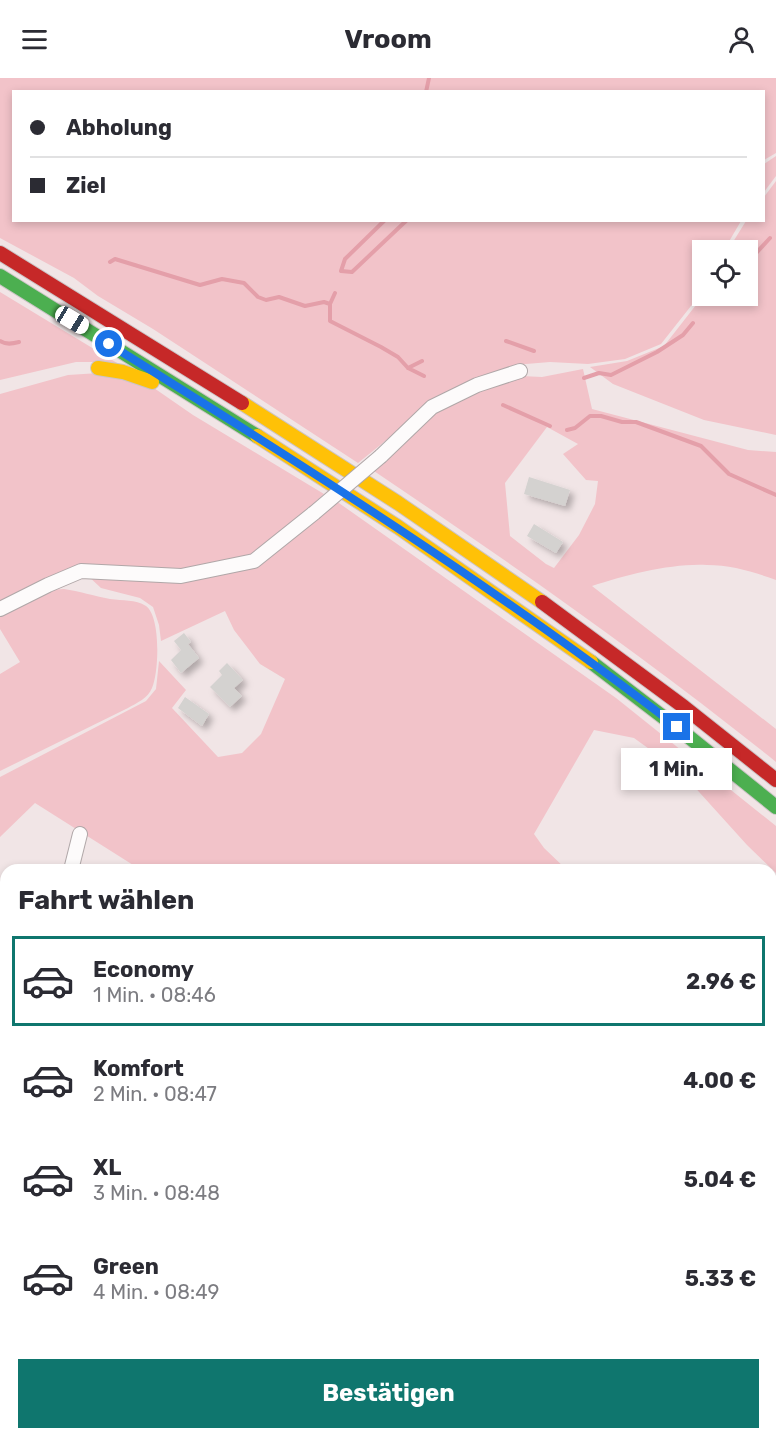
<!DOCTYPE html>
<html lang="de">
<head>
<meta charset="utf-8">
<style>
	:root { --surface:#fff; --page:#f7f7f7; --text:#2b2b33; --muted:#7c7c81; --line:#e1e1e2; --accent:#0f766e }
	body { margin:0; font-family:Rubik,sans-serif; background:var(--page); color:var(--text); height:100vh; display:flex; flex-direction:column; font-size:22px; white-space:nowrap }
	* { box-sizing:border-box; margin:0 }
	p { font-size:20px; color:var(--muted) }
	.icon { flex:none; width:33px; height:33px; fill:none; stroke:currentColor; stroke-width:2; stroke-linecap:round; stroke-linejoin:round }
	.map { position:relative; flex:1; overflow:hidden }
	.details { position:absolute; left:0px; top:786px; width:777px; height:576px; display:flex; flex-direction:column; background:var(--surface); border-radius:18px 18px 0 0; box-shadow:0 3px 9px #0003 }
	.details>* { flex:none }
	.banner { position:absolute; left:12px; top:12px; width:753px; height:132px; border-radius:0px; box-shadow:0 3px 9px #0003; display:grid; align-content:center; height:132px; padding:0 18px; background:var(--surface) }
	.fabs { position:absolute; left:692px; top:162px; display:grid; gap:12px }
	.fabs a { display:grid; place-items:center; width:66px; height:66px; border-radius:0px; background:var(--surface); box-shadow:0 3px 9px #0003; font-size:30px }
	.end { position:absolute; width:27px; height:27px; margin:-14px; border:8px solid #1a73e8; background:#fff; box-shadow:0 0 0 3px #fff }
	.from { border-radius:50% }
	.bubble { position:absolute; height:42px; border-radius:0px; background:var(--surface); box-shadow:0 3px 9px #0003; font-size:20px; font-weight:700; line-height:42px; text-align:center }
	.car { position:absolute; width:18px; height:36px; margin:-18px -9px; border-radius:8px; box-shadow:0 0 4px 2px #0007; background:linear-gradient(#fff 24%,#345 0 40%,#fff 0 76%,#345 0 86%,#fff 0) }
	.banner b { display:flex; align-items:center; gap:21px; height:57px; font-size:22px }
	.banner b+b { border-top:2px solid var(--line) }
	.banner i { width:15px; height:15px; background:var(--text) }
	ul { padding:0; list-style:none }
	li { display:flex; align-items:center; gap:18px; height:90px; margin:0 12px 9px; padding:0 6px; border:3px solid transparent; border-radius:0px }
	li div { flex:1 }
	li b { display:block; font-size:22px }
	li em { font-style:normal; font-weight:700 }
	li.active { border-color:var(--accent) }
	li>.icon { width:54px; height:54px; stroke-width:1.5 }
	h2 { padding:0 18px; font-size:27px; line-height:72px }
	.action { display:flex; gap:12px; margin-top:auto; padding:12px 18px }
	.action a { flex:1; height:69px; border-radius:0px; background:var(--accent); color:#fff; font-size:24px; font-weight:700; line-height:69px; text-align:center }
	header { display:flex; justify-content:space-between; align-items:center; height:78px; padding:0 18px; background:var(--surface); font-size:27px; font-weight:700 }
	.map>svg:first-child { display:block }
	.green { fill:#f2c3c9; fill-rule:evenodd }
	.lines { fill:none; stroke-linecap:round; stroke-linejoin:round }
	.stream { stroke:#e49fa9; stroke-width:4 }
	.building { fill:#d4d2d0; filter:url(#shadow) }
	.street-casing { stroke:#b0a7a8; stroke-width:16 }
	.fast-casing { stroke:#cbc5c6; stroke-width:16 }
	.slow-casing { stroke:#cbc5c6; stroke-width:16 }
	.jam-casing { stroke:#cbc5c6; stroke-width:16 }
	.street { stroke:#fdfbfb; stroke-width:14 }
	.fast { stroke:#4caf50; stroke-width:14 }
	.slow { stroke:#ffc107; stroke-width:14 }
	.jam { stroke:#c62828; stroke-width:14 }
	.street-bridge-casing { stroke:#b0a7a8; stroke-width:16; stroke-linecap:butt }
	.street-bridge { stroke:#fdfbfb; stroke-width:14 }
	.route { stroke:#1a73e8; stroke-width:8 }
</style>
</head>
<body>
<header><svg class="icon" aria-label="menu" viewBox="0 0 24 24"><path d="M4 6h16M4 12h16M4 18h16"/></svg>Vroom<svg class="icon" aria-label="person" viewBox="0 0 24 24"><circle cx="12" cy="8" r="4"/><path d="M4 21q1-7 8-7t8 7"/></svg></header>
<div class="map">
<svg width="776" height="1362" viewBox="0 0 776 1362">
	<defs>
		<filter id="shadow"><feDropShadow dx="4.5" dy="4.5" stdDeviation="3" flood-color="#0004"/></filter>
	</defs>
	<rect width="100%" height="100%" fill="#f1e5e6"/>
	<path class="green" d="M0 0H776V75L764 82V14H14V142L741 143 724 172H702V214L661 266 625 281 588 286 550 284 514 287 431 326 358 385 153 251 98 218 74 200 0 160Z
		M776 78V98L764 114V86Z
		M776 103V357L704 342 613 306 590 289 627 283 664 268 703 218H747V172H728L746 143 764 142V119Z
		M0 214 122 288 97 284H76L0 302Z
		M583 291 592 331 748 372 776 374V502C754 494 731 487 707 487 672 485 626 497 592 508L776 651V684C646 579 509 484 371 391L426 339 480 309 521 298 542 299ZM547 349 578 366 563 376 586 402 598 403 595 426 579 457 554 490 546 486 510 458 505 405Z
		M99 295 151 308 193 337 324 416 253 482 181 495 80 491 0 527V316L68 297Z
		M336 423 616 620 776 748V795L747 767 681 694 634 660 594 652 534 756 544 770 567 792H141L35 725 0 759V699L146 623 156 611 159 583 186 612 172 630 218 679 242 675 261 656 285 601 260 586 234 552 225 533 161 563 159 547 153 529 140 520 101 510 87 497 125 496 254 486Z
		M64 511C79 513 94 518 110 521 123 523 135 521 146 528 161 539 159 594 152 610 148 620 137 625 128 630L0 693V596L20 584 0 551V537L50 512Z
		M221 1356H413L410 1362H218Z"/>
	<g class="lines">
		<path class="stream" d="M426 14 429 0
			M385 142 345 181 341 193 352 194 407 142
			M110 184 115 181 200 207 222 201 244 205 258 219 266 222 279 219 305 228 324 224 330 226V243L381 269 398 279 408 290 424 298
			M747 185 770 160
			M330 226 335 215
			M0 263C6 267 12 266 19 264
			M506 263 534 273
			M408 290 422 283
			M584 300 599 295 611 297 657 274 683 257 693 245
			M503 327 550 348
			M567 352 575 350 590 338H601L622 344H636L701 368 729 396 776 417"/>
	</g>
	<path class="building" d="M529 399 570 412 565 428 524 416Z
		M534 446 563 464 556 475 527 458Z
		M184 555 191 564 188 566 199 580 181 595 171 582 181 572 174 563Z
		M227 585 243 602 234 610 242 618 230 629 210 609 222 597 219 593Z
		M185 619 209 636 202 648 178 630Z"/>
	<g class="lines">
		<g class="street-casing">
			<path id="street" d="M381 378 432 329 477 307 520 293
				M0 531 48 507 81 493 181 498 254 483 314 435
				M71 792 80 756
				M0 931 6 926
				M0 1076 6 1075
				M0 1211 6 1205
				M214 1362 218 1356"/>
		</g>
		<g class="fast-casing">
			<path id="fast" d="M0 198 257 358
				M591 584 684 655 776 729"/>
		</g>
		<g class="slow-casing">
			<path id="slow" d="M98 290 123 294 152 304
				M242 325 398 425 542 524
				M257 358 398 449 591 584"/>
		</g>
		<g class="jam-casing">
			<path id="jam" d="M0 175 242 325
				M542 524 684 629 776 702"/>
		</g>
		<use href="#street" class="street"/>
		<use href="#fast" class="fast"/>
		<use href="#slow" class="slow"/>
		<use href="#jam" class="jam"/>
		<g class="street-bridge-casing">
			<path id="street-bridge" d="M314 435 381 378"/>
		</g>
		<use href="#street-bridge" class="street-bridge"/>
	</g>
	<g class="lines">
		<path class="route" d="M109 266C303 387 496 509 677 649"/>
	</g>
</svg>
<div class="fabs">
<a><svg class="icon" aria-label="locate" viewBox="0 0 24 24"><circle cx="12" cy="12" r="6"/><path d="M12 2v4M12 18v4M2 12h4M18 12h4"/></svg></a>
</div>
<i class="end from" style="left:109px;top:266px"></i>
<i class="end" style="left:677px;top:649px"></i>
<div class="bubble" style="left:621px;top:670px;width:111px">1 Min.</div>
<i class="car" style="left:72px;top:242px;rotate:121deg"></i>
<div class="banner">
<b><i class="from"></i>Abholung</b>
<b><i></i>Ziel</b>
</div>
<section class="details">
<h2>Fahrt wählen</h2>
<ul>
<li class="active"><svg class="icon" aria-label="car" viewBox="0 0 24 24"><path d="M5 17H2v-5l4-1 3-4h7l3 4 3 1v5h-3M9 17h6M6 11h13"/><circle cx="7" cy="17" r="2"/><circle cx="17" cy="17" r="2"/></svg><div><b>Economy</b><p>1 Min. · 08:46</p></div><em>2.96 €</em></li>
<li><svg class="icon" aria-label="car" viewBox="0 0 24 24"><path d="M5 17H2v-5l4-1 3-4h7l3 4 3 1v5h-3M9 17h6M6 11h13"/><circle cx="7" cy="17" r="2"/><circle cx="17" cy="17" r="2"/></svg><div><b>Komfort</b><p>2 Min. · 08:47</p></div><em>4.00 €</em></li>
<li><svg class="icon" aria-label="car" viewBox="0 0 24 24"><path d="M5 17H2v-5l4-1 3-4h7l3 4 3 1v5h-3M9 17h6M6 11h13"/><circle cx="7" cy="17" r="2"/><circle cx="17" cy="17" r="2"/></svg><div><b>XL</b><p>3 Min. · 08:48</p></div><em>5.04 €</em></li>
<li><svg class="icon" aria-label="car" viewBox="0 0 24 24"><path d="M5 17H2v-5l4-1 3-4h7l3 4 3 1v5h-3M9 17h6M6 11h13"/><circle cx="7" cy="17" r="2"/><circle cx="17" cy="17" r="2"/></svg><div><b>Green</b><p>4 Min. · 08:49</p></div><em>5.33 €</em></li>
</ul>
<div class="action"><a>Bestätigen</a></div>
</section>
</div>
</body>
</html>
